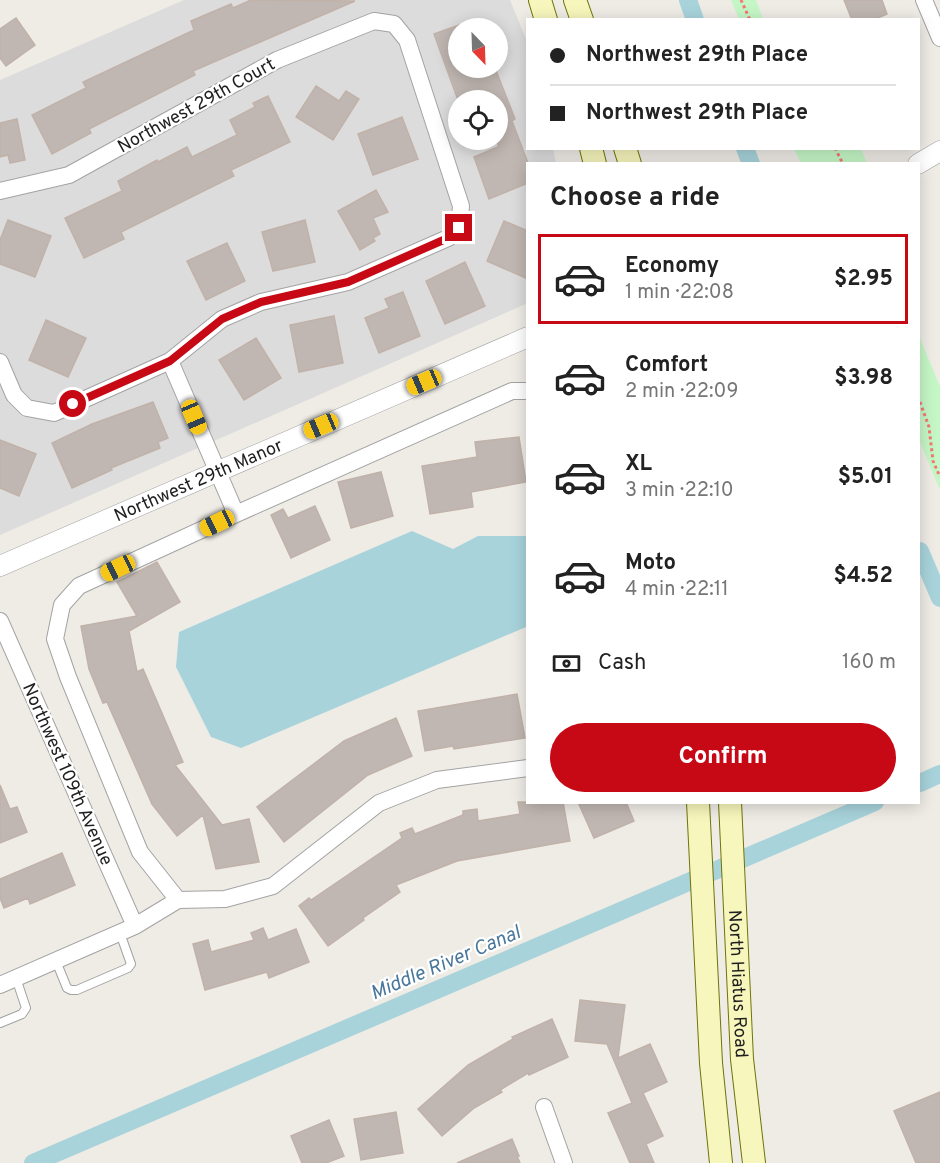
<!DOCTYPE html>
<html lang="en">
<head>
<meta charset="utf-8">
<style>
	:root { --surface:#fff; --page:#f2f2f2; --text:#222; --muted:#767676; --line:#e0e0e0; --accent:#c60914 }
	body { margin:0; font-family:Overpass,sans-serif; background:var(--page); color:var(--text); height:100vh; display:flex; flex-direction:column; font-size:22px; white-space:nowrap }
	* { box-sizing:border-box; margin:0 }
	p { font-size:20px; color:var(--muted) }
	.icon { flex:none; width:33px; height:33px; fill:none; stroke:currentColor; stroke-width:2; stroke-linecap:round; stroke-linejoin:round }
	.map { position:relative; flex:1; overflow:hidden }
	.side { position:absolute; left:526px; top:162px; width:394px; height:642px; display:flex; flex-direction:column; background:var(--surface); border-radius:0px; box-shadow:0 3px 15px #0003 }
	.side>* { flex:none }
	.top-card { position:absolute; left:526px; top:18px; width:394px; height:132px; border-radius:0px; box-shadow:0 3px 15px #0003; display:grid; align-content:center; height:132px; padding:0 24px; background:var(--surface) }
	.needle { width:39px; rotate:157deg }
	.tools { position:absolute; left:448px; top:18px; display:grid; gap:12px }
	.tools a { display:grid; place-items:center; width:60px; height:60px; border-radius:50%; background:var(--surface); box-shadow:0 3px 15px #0003; font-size:30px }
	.end { position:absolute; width:27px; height:27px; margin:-14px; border:8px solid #c60914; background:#fff; box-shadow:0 0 0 3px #fff }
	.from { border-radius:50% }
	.car { position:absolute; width:18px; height:36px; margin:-18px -9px; border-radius:8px; box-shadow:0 0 4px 2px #0007; background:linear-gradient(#f5c518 24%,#345 0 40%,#f5c518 0 76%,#345 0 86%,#f5c518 0) }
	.top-card b { display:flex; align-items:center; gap:21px; height:57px; font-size:22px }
	.top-card b+b { border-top:2px solid var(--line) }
	.top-card i { width:15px; height:15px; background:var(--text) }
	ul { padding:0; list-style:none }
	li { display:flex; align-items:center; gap:18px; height:90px; margin:0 12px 9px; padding:0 12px; border:3px solid transparent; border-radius:0px }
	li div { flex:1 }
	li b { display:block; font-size:22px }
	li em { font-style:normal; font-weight:700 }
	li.selected { border-color:var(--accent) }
	li>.icon { width:54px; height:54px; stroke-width:1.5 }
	h2 { padding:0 24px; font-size:27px; line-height:72px }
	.pay { display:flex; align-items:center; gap:15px; height:66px; padding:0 24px; font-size:22px }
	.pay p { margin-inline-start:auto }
	.button { display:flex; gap:12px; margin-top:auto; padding:12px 24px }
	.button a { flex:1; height:69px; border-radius:36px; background:var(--accent); color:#fff; font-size:24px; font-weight:700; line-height:69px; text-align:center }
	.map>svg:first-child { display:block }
	.residential { fill:#dddcdc; fill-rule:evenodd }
	.park { fill:#c5f7c6 }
	.water { fill:#a8d3db }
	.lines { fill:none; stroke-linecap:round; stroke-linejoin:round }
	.canal { stroke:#a8d3db; stroke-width:18 }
	.building { fill:#c0b7b2; stroke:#c1b2a9; stroke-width:1.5 }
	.service-casing { stroke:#a3a3a3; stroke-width:10 }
	.minor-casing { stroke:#a3a3a3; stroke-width:18 }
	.tertiary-casing { stroke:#a3a3a3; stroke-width:21 }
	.secondary-casing { stroke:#6e730a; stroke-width:24 }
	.path { stroke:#f47872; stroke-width:3; stroke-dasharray:3 3; stroke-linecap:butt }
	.service { stroke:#fff; stroke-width:8 }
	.minor { stroke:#fff; stroke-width:16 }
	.tertiary { stroke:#fff; stroke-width:20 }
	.secondary { stroke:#f7f6bc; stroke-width:22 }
	.route { stroke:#c60914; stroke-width:8 }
	.labels { text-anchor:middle; stroke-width:4.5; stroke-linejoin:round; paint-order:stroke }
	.street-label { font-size:18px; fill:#1f1f1f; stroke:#fff }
	.water-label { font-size:20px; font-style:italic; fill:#49789c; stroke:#fff }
</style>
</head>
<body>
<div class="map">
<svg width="940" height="1163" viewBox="0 0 940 1163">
	<rect width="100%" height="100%" fill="#efece6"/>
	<path class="residential" d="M184 0H510L528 44V148L553 149 556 163 528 164V303L0 535V80ZM459 28H498V68H459ZM459 100H498V140H459Z"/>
	<path class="park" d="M731 0H756L763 19H739Z
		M794 149H861L867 163H801Z
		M920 338 940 387V490L920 442Z"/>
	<path class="water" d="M412 531 453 549 478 536H527L526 627 241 748 211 737 176 667 179 632Z"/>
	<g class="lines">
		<path class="canal" d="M688 0 695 20
			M745 148 751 164
			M920 551 940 598
			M920 783 940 774
			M33 1163 875 802"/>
	</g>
	<path class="building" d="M251 0 355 1 193 71 195 75 89 129 91 133 52 154 32 115 86 88 83 82 194 30 191 21 231 4 233 8Z
		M844 0H882L887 14 873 20H852Z
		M16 18 35 45 6 66 0 58V29Z
		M459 25V68H495L515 119 512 121 528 163V183L489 199 474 157 498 147V100H458L434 34Z
		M316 86 339 101 346 91 359 99 333 140 296 117Z
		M268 96 290 142 231 170 234 176 121 232 124 239 84 258 65 218 122 191 118 181 157 160 158 162 187 147 192 157 237 135 230 120 255 107 253 103Z
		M402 117 418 159 373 175 358 134Z
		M17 119 25 160 10 163 8 155 0 157V123Z
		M376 190 388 212 373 218 380 234 373 238 375 241 360 250 338 211Z
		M8 220 51 236 35 277 0 264V240Z
		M305 220 315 262 273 271 262 232Z
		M504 221 528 231V279L487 261Z
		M227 243 245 281 206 300 187 261Z
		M465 262 485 306 445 324 426 281Z
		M403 292 420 336 379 353 365 318 389 308 385 299Z
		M334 316 343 363 299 372 290 325Z
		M46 320 86 338 68 377 29 360Z
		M256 338 281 378 244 400 219 360Z
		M153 402 168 438 158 442 160 448 111 468 112 470 72 488 52 443 92 424Z
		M519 437 526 482 471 492 473 507 430 514 422 466 477 457 475 442Z
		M0 440 36 454 19 496 0 488Z
		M381 472 393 516 351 528 338 482Z
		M315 506 330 540 291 558 271 515 283 509 288 518Z
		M157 562 180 602 129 631 137 672 143 669 183 762 175 765 222 825 249 819 259 862 216 869 203 815 177 836 152 804 107 702 103 703 89 669 81 626 137 616 117 582Z
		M517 694 525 738 454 749 453 746 425 751 418 711Z
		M396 718 412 756 368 775 284 842 257 807 344 741Z
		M0 785 10 809 17 807 27 832 0 843Z
		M518 802H563L570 841 457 861 396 885 400 892 363 918 364 920 328 946 299 906 309 898 311 900 402 838 400 833 412 828 415 834 463 815V811L477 809 478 821 520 814Z
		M578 802H626L634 821 594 838Z
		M62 853 75 885 30 904 28 898 4 908 0 898V879Z
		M263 928 268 940 296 929 309 962 269 978 267 972 205 990 193 944 208 940 211 952 254 940 251 933Z
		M580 1000 625 1005 618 1058 650 1044 667 1082 643 1093 663 1136 646 1144 654 1163H630L608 1113 632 1103 607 1044 575 1041Z
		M552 1019 568 1057 529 1075 528 1073 500 1090 502 1092 474 1108 442 1136 418 1109 468 1065 513 1039 512 1037Z
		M940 1092V1163H916L894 1111Z
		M396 1112 403 1153 361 1160 354 1119Z
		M329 1120 344 1156 326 1163H302L291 1136Z
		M512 1139 519 1156H517L520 1163H457Z"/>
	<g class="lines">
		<g class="service-casing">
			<path id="service" d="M56 961 67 988 71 990H77L128 968 131 964 120 933
				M0 1023 22 1014 26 1008 16 978"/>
		</g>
		<g class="minor-casing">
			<path id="minor" d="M924 0 940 38
				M0 191 69 175 277 60 374 21 394 24 407 40 461 206 459 228 448 238 348 282 261 302 222 319 170 361 54 413 27 408 14 395 0 362
				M170 361 236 514
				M0 621 135 926
				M178 900 140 852 68 677 55 639 62 605 79 586 236 514 512 391H528
				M0 985 135 926 178 900 225 899 273 886 379 803 437 780 528 768
				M544 1107 564 1163"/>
		</g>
		<g class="tertiary-casing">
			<g id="tertiary">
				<path d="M918 164 940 151"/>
				<path id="s1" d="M0 566 528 337"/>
			</g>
		</g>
		<g class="secondary-casing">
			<g id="secondary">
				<path d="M540 0 546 20"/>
				<path d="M575 0 582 20"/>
				<path d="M591 148 595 164"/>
				<path d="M625 148 630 164"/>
				<path d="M698 802 711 1063 721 1163"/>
				<path id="s2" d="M730 802 742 1059 754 1163"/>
			</g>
		</g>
		<path class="path" d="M741 0 750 20
			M835 148 843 164
			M920 402 929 427 933 461 940 477"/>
		<use href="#service" class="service"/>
		<use href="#minor" class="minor"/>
		<use href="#tertiary" class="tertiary"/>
		<use href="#secondary" class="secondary"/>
	</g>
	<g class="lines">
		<path class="route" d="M73 404 170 361 222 319 261 302 348 282 448 238 459 228"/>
	</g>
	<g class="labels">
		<g class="street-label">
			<text transform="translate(196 105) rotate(-29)" y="6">Northwest 29th Court</text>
			<text dy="6" stroke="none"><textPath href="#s1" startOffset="216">Northwest 29th Manor</textPath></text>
			<text transform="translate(68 774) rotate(66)" y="6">Northwest 109th Avenue</text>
			<text dy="6" stroke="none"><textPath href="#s2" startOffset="182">North Hiatus Road</textPath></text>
		</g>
		<g class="water-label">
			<text transform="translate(445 962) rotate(-23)" y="7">Middle River Canal</text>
		</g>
	</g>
</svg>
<div class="tools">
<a><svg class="needle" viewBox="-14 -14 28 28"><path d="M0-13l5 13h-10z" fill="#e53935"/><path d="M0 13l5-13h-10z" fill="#767676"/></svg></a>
<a><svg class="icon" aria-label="locate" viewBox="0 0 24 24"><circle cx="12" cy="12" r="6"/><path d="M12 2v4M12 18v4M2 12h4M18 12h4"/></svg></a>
</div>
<i class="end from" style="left:73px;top:404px"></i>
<i class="end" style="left:459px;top:228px"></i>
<i class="car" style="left:424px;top:382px;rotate:247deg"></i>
<i class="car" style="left:194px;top:417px;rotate:157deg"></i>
<i class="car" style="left:321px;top:426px;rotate:247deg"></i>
<i class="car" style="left:217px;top:523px;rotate:245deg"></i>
<i class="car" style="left:118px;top:568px;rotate:245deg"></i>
<div class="top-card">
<b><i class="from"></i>Northwest 29th Place</b>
<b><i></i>Northwest 29th Place</b>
</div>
<section class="side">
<h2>Choose a ride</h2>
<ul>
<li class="selected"><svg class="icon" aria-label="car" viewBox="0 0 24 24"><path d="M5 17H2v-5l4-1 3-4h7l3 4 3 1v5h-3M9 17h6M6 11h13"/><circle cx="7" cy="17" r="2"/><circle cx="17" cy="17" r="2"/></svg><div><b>Economy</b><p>1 min · 22:08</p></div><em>$2.95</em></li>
<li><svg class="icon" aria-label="car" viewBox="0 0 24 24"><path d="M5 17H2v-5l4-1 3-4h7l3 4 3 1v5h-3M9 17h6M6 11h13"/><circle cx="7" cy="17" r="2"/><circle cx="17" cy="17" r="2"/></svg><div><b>Comfort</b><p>2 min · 22:09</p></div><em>$3.98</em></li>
<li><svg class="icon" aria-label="car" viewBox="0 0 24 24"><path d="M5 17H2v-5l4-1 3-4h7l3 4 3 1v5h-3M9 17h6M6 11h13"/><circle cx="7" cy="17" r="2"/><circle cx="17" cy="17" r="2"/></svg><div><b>XL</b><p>3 min · 22:10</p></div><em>$5.01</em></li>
<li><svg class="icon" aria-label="car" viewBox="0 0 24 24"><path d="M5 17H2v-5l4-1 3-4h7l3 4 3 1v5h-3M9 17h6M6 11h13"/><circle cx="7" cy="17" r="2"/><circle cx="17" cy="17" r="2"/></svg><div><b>Moto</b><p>4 min · 22:11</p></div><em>$4.52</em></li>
</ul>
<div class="pay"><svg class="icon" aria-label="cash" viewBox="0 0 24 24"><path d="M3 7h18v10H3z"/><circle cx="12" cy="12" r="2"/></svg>Cash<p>160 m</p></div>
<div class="button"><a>Confirm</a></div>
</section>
</div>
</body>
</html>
